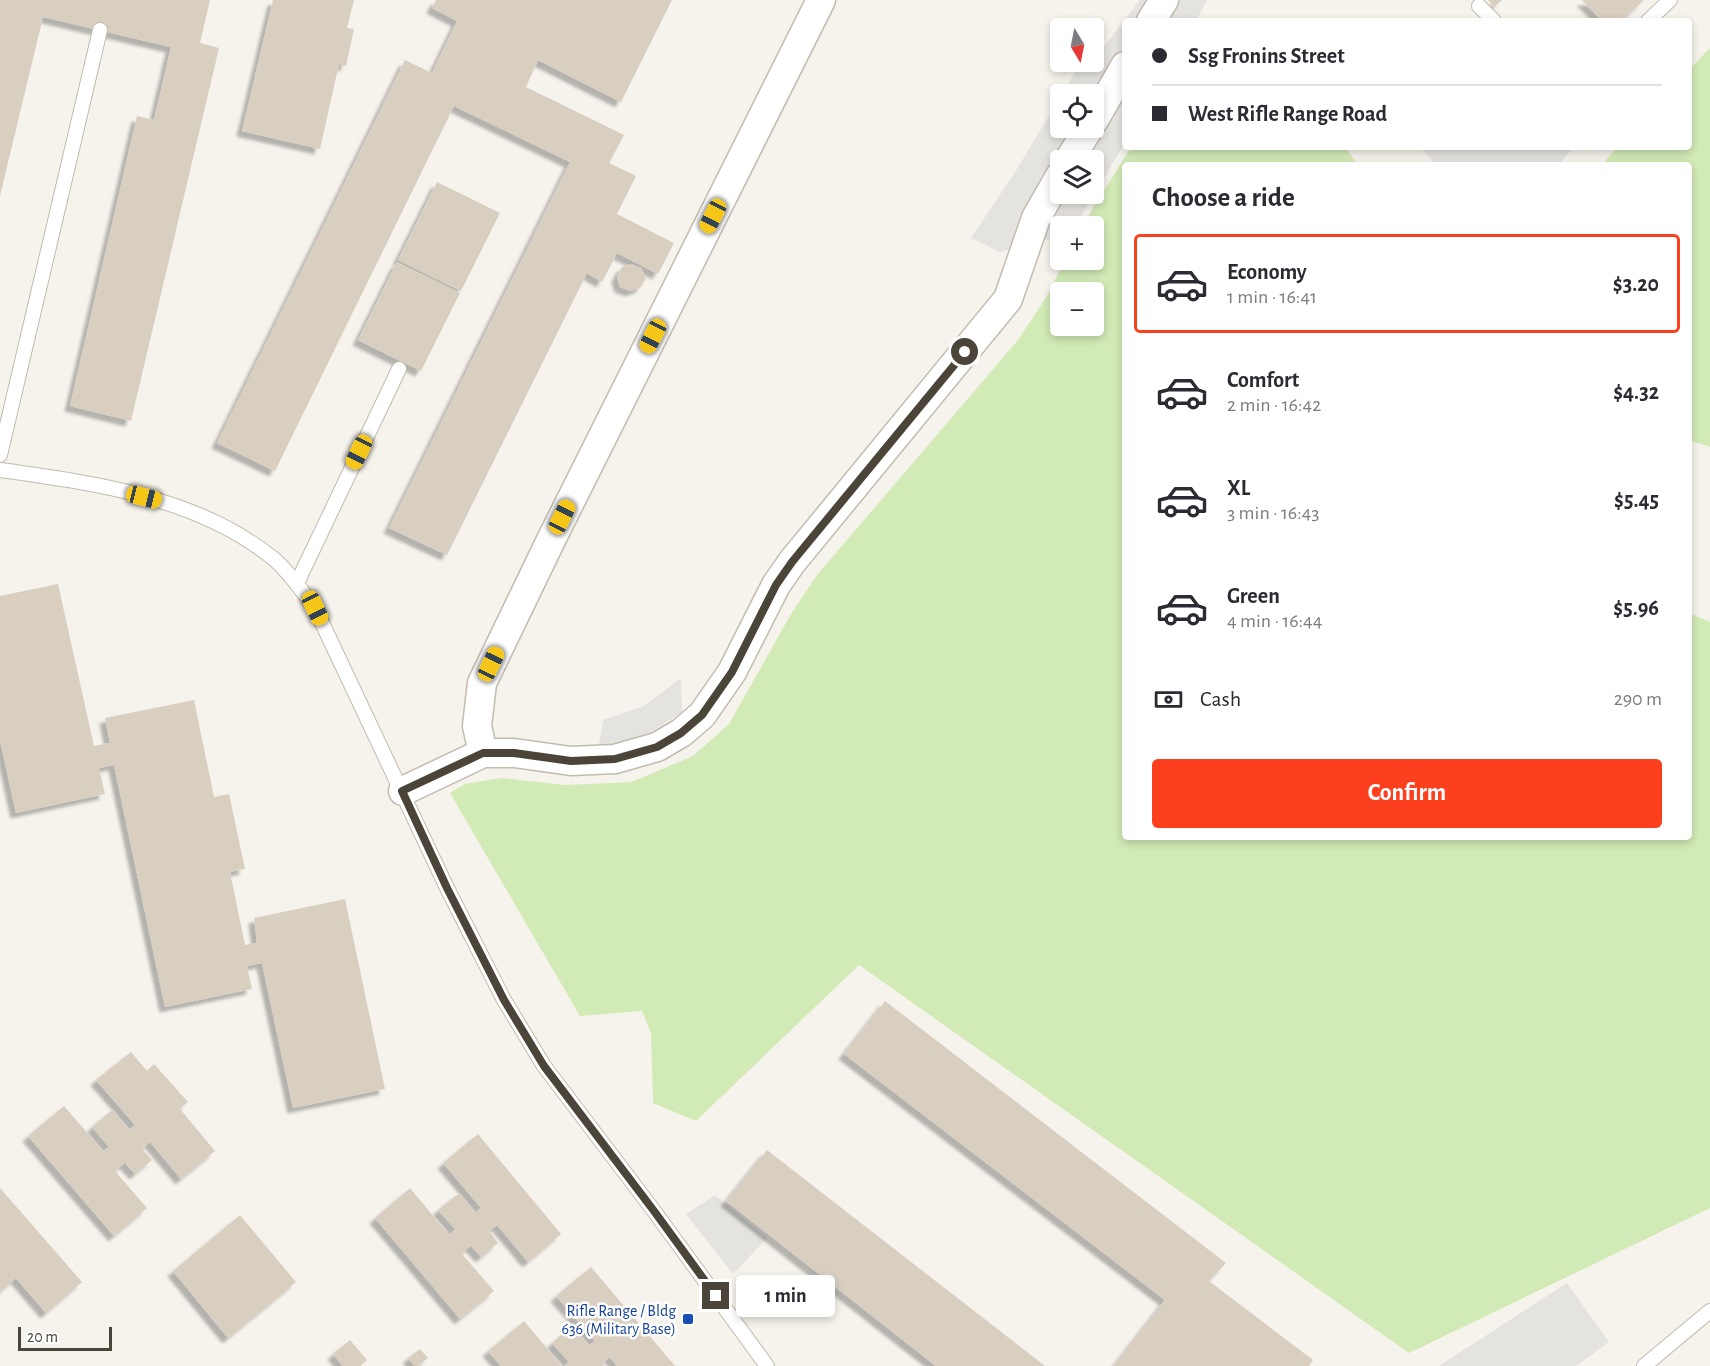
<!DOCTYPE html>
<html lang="en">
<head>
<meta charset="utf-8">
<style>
	:root { --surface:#fff; --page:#f7f7f7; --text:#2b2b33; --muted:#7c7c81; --line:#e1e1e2; --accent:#fc3f1d }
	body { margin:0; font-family:"Alegreya Sans",sans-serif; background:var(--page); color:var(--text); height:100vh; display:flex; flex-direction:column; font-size:22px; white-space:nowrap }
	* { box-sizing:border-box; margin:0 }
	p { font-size:20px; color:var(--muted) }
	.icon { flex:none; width:33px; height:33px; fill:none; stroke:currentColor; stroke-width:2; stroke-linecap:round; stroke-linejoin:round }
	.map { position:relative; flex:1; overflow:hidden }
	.details { position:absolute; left:1122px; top:162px; width:570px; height:678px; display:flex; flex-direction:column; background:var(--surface); border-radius:6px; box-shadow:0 3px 9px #0003 }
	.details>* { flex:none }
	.top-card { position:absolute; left:1122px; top:18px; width:570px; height:132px; border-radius:6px; box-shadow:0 3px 9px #0003; display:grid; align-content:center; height:132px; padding:0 30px; background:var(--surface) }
	.needle { width:39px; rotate:170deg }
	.buttons { position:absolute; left:1050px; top:18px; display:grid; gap:12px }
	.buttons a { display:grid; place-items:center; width:54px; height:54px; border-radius:6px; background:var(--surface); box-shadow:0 3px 9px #0003; font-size:30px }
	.scale { position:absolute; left:18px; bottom:15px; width:94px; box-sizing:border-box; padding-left:6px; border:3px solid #4b4439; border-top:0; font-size:16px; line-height:21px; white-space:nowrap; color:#4b4439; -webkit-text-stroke:4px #fff; paint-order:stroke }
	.end { position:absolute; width:27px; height:27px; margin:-14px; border:8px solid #4b4439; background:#fff; box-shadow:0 0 0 3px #fff }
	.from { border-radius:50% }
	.bubble { position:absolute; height:42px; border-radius:6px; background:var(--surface); box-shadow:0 3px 9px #0003; font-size:20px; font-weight:700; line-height:42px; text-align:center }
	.car { position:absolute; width:18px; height:36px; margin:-18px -9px; border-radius:8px; box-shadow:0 0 4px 2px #0007; background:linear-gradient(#f5c518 24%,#345 0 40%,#f5c518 0 76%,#345 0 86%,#f5c518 0) }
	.top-card b { display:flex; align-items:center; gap:21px; height:57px; font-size:22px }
	.top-card b+b { border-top:2px solid var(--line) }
	.top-card i { width:15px; height:15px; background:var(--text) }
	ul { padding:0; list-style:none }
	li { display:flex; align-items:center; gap:18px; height:99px; margin:0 12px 9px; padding:0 18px; border:3px solid transparent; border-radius:6px }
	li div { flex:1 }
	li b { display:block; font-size:22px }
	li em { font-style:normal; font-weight:700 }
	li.active { border-color:var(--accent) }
	li>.icon { width:54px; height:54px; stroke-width:1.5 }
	h2 { padding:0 30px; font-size:27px; line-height:72px }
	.pay { display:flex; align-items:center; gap:15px; height:66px; padding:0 30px; font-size:22px }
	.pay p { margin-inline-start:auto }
	.cta { display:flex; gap:12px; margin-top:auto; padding:12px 30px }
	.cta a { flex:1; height:69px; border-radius:6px; background:var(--accent); color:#fff; font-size:24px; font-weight:700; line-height:69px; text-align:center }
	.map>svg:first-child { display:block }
	.green { fill:#d2eab5; fill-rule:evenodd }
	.parking { fill:#e5e3e0; fill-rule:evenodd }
	.building { fill:#d8cfc1; filter:url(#shadow) }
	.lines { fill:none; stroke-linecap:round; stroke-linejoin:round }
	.service-casing { stroke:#c2bbae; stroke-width:16 }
	.minor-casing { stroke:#c2bbae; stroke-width:31 }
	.service { stroke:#fff; stroke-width:14 }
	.minor { stroke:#fff; stroke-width:28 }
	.route { stroke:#4b4439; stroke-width:8 }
	.transit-dot { fill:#1a4fb4; stroke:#fff; stroke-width:2 }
	.labels { text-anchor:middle; stroke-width:5; stroke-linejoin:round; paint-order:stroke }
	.transit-label { font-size:16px; fill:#164399; stroke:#fff; text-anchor:end }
</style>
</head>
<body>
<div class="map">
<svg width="1710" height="1366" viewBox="0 0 1710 1366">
	<defs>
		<filter id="shadow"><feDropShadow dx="-5.5" dy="5.5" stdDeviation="1.5" flood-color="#0004"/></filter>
	</defs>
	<rect width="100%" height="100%" fill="#f6f3ec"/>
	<path class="green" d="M1710 48V447L1689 440V165H1602L1617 147H1689V70Z
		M1131 147H1345L1358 165H1125V837H1689V613L1710 622V1208L1409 1353 859 965 696 1121 653 1103 651 1033 642 1011 580 1016 450 793 465 784 502 778 565 785 632 782 693 756 729 724 791 614 817 575 1018 340 1047 296 1065 260H1094V226H1082ZM1060 292H1094V326H1060Z"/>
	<path class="parking" d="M1140 0H1207L1196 21H1125V143L1075 226H1060V236L1000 252 971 238 1017 169 1060 97V128H1094V94H1062L1081 62H1094V46L1103 48ZM1060 160H1094V194H1060Z
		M1419 147H1573L1559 165H1437Z
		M681 678 682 712 656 729 621 747 598 750 603 720 644 706Z
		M715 1195 767 1238 733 1274 686 1214Z
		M1567 1283 1609 1342 1576 1366H1439Z"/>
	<path class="building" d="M0 0H210L200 43 219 48 131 421 70 406 137 116 154 120 171 47 43 17 0 196Z
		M273 0H354L347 28 354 29 346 66 339 64 320 149 242 131Z
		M436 0H672L621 102 538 60 526 87 624 135 609 163 636 176 617 214 674 243 658 274 617 253 602 282 587 273 447 555 389 528 570 162 454 106 275 471 217 443 405 60 432 73 457 21 432 8Z
		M1488 0H1502L1494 7Z
		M1582 0H1644L1622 21H1602Z
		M437 182 500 213 461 291 398 260Z
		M397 262 460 293 421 371 358 340Z
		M631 264 641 268 646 278 641 287 631 291 620 287 617 277 622 267Z
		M58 584 94 746 110 743 105 718 194 700 214 797 229 794 245 869 230 872 245 945 257 943 254 918 345 899 385 1089 293 1108 262 963 247 966 252 989 165 1007 114 765 99 768 105 794 16 813 0 740V596Z
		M885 1001 1226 1263 1209 1281 1313 1360 1309 1366H1114L1165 1300 844 1054Z
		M131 1052 147 1071 154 1064 188 1102 180 1109 215 1151 181 1179 150 1142 142 1149 152 1160 135 1174 125 1163 115 1171 147 1208 114 1236 28 1136 64 1106 103 1151 109 1147 92 1127 112 1110 129 1130 135 1125 96 1080Z
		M478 1134 561 1234 528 1262 497 1225 489 1231 498 1243 481 1257 471 1246 468 1248 462 1254 494 1291 460 1319 375 1218 410 1188 449 1235 455 1229 438 1210 459 1193 475 1213 481 1208 443 1163Z
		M767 1150 1045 1366H936L726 1201Z
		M0 1188 82 1282 46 1313 16 1278 0 1292Z
		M240 1215 296 1282 228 1338 173 1271Z
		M591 1267 675 1366H617L610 1357 602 1364 604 1366H564L569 1362 552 1343 572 1326 589 1346 595 1341 556 1296Z
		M524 1321 562 1366H501L488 1351Z
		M350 1340 367 1360 360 1366H343L333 1354Z
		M420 1349 428 1358 418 1366H415L408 1358Z"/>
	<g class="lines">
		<g class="service-casing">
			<path id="service" d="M1479 6 1494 21
				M1648 21 1670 0
				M0 455 100 30
				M0 470C94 483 198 497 274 559 290 573 302 591 315 608L447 888 504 1000 544 1066 654 1211 767 1366
				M297 583 399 369
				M1644 1366 1710 1311"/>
		</g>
		<g class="minor-casing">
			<path id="minor" d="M1151 21 1164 0
				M1094 120 1125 66
				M1069 160 1089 128
				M483 753 477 726 482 683 552 538 821 0
				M403 791 483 753H514L571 761 615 759 657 747 681 733 702 715 732 672 776 585 792 562 1008 299 1036 218 1060 176"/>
		</g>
		<use href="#service" class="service"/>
		<use href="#minor" class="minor"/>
	</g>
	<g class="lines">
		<path class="route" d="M716 1296 654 1211 544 1066 504 1000 447 888 402 791 483 753H514L571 761 615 759 657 747 681 733 702 715 732 672 776 585 792 562 965 352"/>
	</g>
	<rect class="transit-dot" x="682" y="1313" width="12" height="12" rx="3"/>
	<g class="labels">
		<g class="transit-label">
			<text x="676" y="1316">Rifle Range / Bldg<tspan x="676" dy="18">636 (Military Base)</tspan></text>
		</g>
	</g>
</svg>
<div class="buttons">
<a><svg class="needle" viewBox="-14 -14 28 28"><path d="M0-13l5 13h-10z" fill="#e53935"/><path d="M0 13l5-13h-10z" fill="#7c7c81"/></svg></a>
<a><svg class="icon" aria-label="locate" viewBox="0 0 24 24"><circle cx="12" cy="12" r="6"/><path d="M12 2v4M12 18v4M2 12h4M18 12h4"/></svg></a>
<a><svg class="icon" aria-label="layers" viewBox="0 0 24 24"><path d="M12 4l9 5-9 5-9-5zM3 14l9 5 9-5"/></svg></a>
<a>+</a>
<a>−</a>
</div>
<div class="scale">20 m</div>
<i class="end from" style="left:965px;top:352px"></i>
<i class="end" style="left:716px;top:1296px"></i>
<div class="bubble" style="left:736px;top:1275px;width:99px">1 min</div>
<i class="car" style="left:713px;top:216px;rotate:207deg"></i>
<i class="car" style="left:653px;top:336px;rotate:207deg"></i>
<i class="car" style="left:359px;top:452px;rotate:206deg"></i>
<i class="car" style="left:144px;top:497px;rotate:104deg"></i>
<i class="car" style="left:562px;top:517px;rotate:26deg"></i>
<i class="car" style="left:315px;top:608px;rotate:154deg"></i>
<i class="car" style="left:491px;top:664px;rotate:25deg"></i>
<div class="top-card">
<b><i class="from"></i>Ssg Fronins Street</b>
<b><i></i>West Rifle Range Road</b>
</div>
<section class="details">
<h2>Choose a ride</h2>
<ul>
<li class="active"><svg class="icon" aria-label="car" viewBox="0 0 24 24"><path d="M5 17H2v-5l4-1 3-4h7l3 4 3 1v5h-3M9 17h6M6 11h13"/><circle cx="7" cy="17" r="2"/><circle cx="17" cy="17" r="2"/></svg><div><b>Economy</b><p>1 min · 16:41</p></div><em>$3.20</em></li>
<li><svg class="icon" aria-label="car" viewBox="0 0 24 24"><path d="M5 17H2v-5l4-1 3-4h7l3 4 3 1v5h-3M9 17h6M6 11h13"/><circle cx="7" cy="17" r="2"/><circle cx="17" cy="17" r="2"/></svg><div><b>Comfort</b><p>2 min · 16:42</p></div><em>$4.32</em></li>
<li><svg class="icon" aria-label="car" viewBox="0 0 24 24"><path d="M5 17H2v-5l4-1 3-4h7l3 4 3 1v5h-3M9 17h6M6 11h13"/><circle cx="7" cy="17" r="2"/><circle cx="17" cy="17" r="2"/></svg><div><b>XL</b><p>3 min · 16:43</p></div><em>$5.45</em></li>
<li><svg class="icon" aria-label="car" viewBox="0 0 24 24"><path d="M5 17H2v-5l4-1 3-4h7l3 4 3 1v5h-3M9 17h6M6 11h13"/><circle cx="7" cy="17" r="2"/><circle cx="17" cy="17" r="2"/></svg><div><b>Green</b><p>4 min · 16:44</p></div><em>$5.96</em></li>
</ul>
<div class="pay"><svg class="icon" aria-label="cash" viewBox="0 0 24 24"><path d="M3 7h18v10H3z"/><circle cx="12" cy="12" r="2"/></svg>Cash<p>290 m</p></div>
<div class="cta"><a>Confirm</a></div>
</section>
</div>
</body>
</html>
